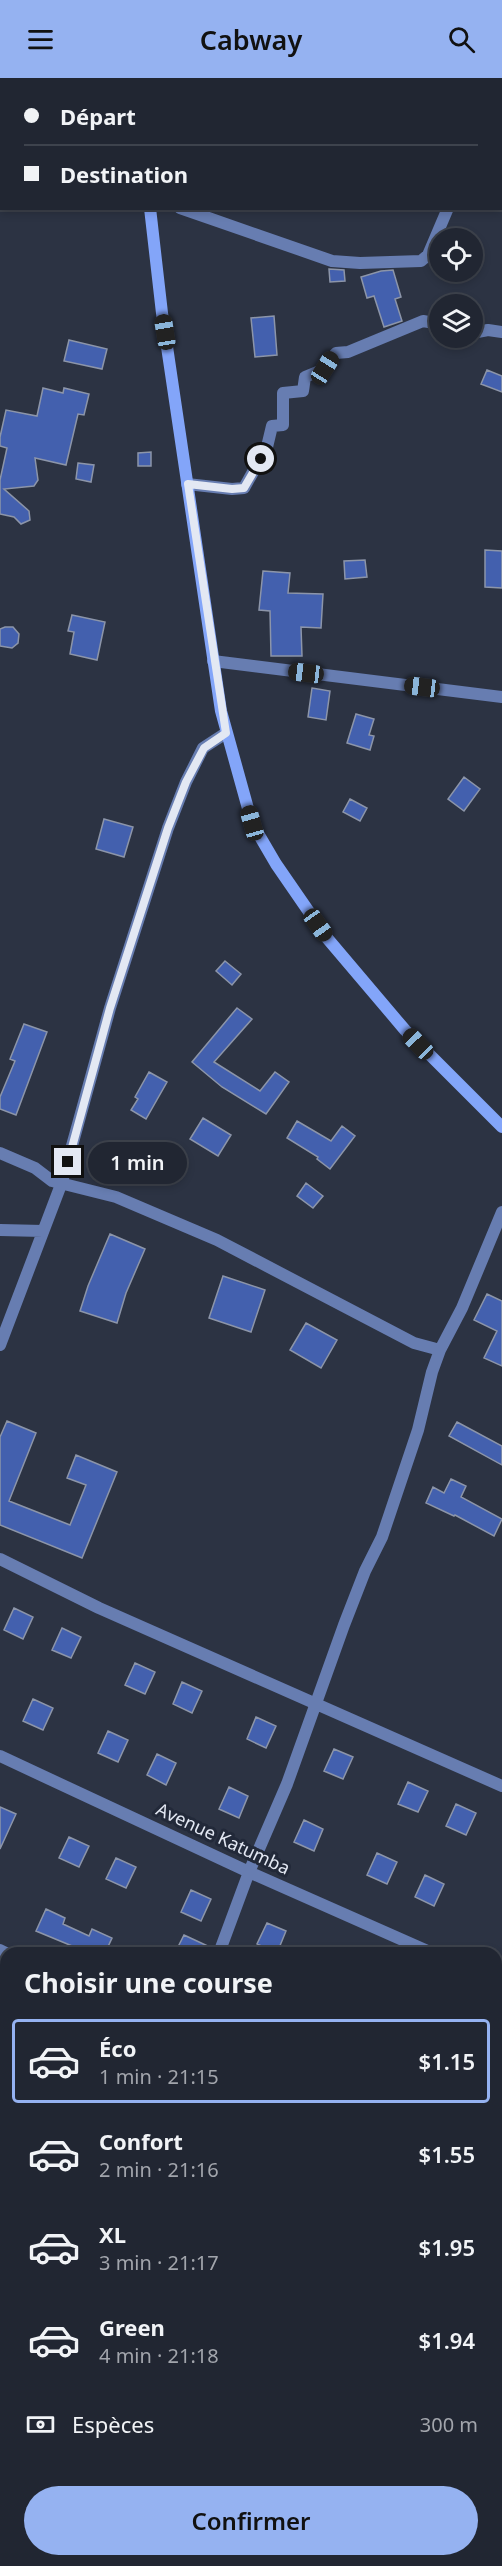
<!DOCTYPE html>
<html lang="fr">
<head>
<meta charset="utf-8">
<style>
	:root { --surface:#212632; --page:#292e3a; --text:#f1f3f6; --muted:#a2a5ac; --line:#3e434d; --accent:#95b2f1 }
	body { margin:0; font-family:"Noto Sans",sans-serif; background:var(--page); color:var(--text); height:100vh; display:flex; flex-direction:column; font-size:22px; white-space:nowrap }
	* { box-sizing:border-box; margin:0 }
	p { font-size:20px; color:var(--muted) }
	.icon { flex:none; width:33px; height:33px; fill:none; stroke:currentColor; stroke-width:2; stroke-linecap:round; stroke-linejoin:round }
	.map { position:relative; flex:1; overflow:hidden }
	.sheet { position:absolute; left:0px; top:1869px; width:502px; height:620px; display:flex; flex-direction:column; background:var(--surface); border-radius:18px 18px 0 0; box-shadow:0 3px 9px #0003,0 0 0 2px var(--line) }
	.sheet>* { flex:none }
	.banner { position:absolute; left:0px; top:0px; width:502px; height:132px; box-shadow:0 3px 9px #0003,0 0 0 2px var(--line); display:grid; align-content:center; height:132px; padding:0 24px; background:var(--surface) }
	.fabs { position:absolute; left:429px; top:150px; display:grid; gap:12px }
	.fabs a { display:grid; place-items:center; width:54px; height:54px; border-radius:50%; background:var(--surface); box-shadow:0 3px 9px #0003,0 0 0 2px var(--line); font-size:30px }
	.end { position:absolute; width:27px; height:27px; margin:-14px; border:8px solid #e3e8f3; background:#111; box-shadow:0 0 0 3px #111 }
	.from { border-radius:50% }
	.bubble { position:absolute; height:42px; border-radius:21px; background:var(--surface); box-shadow:0 3px 9px #0003,0 0 0 2px var(--line); font-size:20px; font-weight:600; line-height:42px; text-align:center }
	.car { position:absolute; width:18px; height:36px; margin:-18px -9px; border-radius:8px; box-shadow:0 0 4px 2px #0007; background:linear-gradient(#222 24%,#8ab4d8 0 40%,#222 0 76%,#8ab4d8 0 86%,#222 0) }
	.banner b { display:flex; align-items:center; gap:21px; height:57px; font-size:22px }
	.banner b+b { border-top:2px solid var(--line) }
	.banner i { width:15px; height:15px; background:var(--text) }
	ul { padding:0; list-style:none }
	li { display:flex; align-items:center; gap:18px; height:84px; margin:0 12px 9px; padding:0 12px; border:3px solid transparent; border-radius:6px }
	li div { flex:1 }
	li b { display:block; font-size:22px }
	li em { font-style:normal; font-weight:600 }
	li.on { border-color:var(--accent) }
	li>.icon { width:54px; height:54px; stroke-width:1.5 }
	h2 { padding:0 24px; font-size:27px; line-height:72px }
	.pay { display:flex; align-items:center; gap:15px; height:66px; padding:0 24px; font-size:22px }
	.pay p { margin-inline-start:auto }
	.action { display:flex; gap:12px; margin-top:auto; padding:12px 24px }
	.action a { flex:1; height:69px; border-radius:36px; background:var(--accent); color:#111; font-size:24px; font-weight:600; line-height:69px; text-align:center }
	header { display:flex; justify-content:space-between; align-items:center; height:78px; padding:0 24px; background:var(--accent); color:#111; font-size:27px; font-weight:600 }
	.map>svg:first-child { display:block }
	.building { fill:#4360ae; stroke:#8c95a9; stroke-width:1.5 }
	.lines { fill:none; stroke-linecap:round; stroke-linejoin:round }
	.street { stroke:#677db1; stroke-width:12 }
	.secondary { stroke:#83a5f9; stroke-width:12 }
	.route { stroke:#e3e8f3; stroke-width:8 }
	.labels { text-anchor:middle; stroke-width:6; stroke-linejoin:round; paint-order:stroke }
	.street-label { font-size:18px; fill:#e3e8f3; stroke:#222939 }
</style>
</head>
<body>
<header><svg class="icon" aria-label="menu" viewBox="0 0 24 24"><path d="M4 6h16M4 12h16M4 18h16"/></svg>Cabway<svg class="icon" aria-label="search" viewBox="0 0 24 24"><circle cx="10" cy="10" r="6"/><path d="M15 15l6 6"/></svg></header>
<div class="map">
<svg width="502" height="2488" viewBox="0 0 502 2488">
	<rect width="100%" height="100%" fill="#2c3343"/>
	<path class="building" d="M329 191 344 192 345 203 330 204Z
		M393 192 401 219 395 221 402 243 384 249 374 218 367 220 361 199 381 193Z
		M274 238 277 277 255 279 251 240Z
		M69 262 107 271 102 291 64 283Z
		M487 292 502 298V314L481 306Z
		M43 310 63 315 64 310 89 316 84 337 78 336 66 387 35 380 38 402 34 408 4 411 29 433 30 442 21 446 14 439 0 436V402L7 370 0 368V359L6 332 37 338Z
		M151 374V388H138V375Z
		M78 385 94 387 91 404 76 401Z
		M485 472 502 473V510L485 509Z
		M365 482 367 499 345 501 344 483Z
		M263 493 290 495 288 515 323 516 321 550 301 549 302 578H271L270 533 259 532Z
		M72 537 105 544 97 582 70 576 74 554 68 553Z
		M5 549H13L19 556 18 565 12 570 0 568V551Z
		M312 610 330 613 326 642 308 639Z
		M356 636 374 641 369 657 374 658 370 672 347 665Z
		M464 699 480 711 464 733 448 721Z
		M350 721 367 730 360 743 343 734Z
		M104 741 133 749 124 779 96 771Z
		M225 883 241 896 232 907 216 893Z
		M237 930 252 941 214 984 260 1013 275 994 289 1004 266 1036 222 1009 192 984Z
		M24 946 47 954 16 1037 0 1031V1019L15 983 10 981Z
		M149 994 167 1004 146 1041 131 1032 138 1021 135 1019Z
		M203 1040 231 1057 218 1078 190 1061Z
		M297 1043 331 1063 342 1048 355 1058 330 1091 317 1081 318 1079 287 1060Z
		M306 1105 323 1118 313 1130 297 1118Z
		M110 1156 145 1171 126 1215 117 1245 80 1233 88 1208Z
		M223 1198 265 1212 251 1254 209 1240Z
		M487 1216 502 1223V1288L484 1280 497 1253 474 1242Z
		M306 1245 337 1262 321 1290 290 1272Z
		M7 1343 36 1355 9 1423 70 1447 86 1407 67 1400 76 1377 117 1394 82 1480 0 1447V1359Z
		M457 1344 502 1368V1387L449 1358Z
		M451 1401 466 1408 461 1419 502 1441 494 1458 455 1437 454 1438 426 1425 433 1409 444 1415Z
		M14 1530 33 1539 23 1561 4 1552Z
		M62 1550 81 1559 71 1580 52 1572Z
		M135 1585 155 1594 145 1616 125 1607Z
		M182 1604 202 1613 192 1635 173 1626Z
		M33 1621 53 1630 43 1652 23 1643Z
		M256 1639 276 1648 266 1670 247 1661Z
		M108 1653 128 1662 118 1684 98 1675Z
		M334 1671 353 1679 343 1701 324 1693Z
		M157 1676 176 1685 166 1707 147 1697Z
		M408 1704 428 1713 418 1734 398 1726Z
		M229 1709 248 1718 239 1740 219 1731Z
		M456 1726 476 1735 466 1757 446 1748Z
		M0 1729 16 1736 0 1771Z
		M304 1742 323 1751 314 1773 294 1764Z
		M69 1759 89 1768 79 1789 59 1780Z
		M377 1775 397 1784 387 1806 367 1797Z
		M116 1780 136 1789 126 1810 106 1801Z
		M425 1797 444 1806 434 1828 415 1819Z
		M191 1812 211 1821 201 1843 181 1834Z
		M46 1831 65 1840 63 1846 89 1858 92 1851 112 1860 105 1875H89L36 1853Z
		M267 1845 286 1853 277 1875 257 1866Z
		M184 1857 212 1870 211 1875H190L178 1869Z"/>
	<g class="lines">
		<path class="street" d="M501 2 502 0
			M180 130 332 183 360 185 421 183 428 177 448 130
			M472 255 488 252 502 254
			M187 406 232 411 244 410 267 369 272 348 283 347V315L303 313 305 299 322 292 336 275 348 274 423 243 440 246
			M213 583 502 619
			M0 1075 35 1090 52 1103 116 1119 217 1162 414 1265 440 1272
			M0 1152 43 1153
			M0 1267 62 1104 110 930 168 750 186 704 203 670 226 655
			M0 1481 99 1530 502 1708
			M0 1678 249 1794 432 1875
			M0 1872 6 1875
			M219 1875 249 1794 287 1706 344 1547 365 1493 382 1459 418 1352 432 1294 440 1272 462 1230 502 1134
			M496 1904 502 1906
			M0 2087 6 2089
			M496 2111 502 2113
			M0 2276 6 2278
			M496 2297 502 2299
			M31 2482 44 2488
			M448 2482 459 2488
			M8 2488 10 2482
			M256 2488 263 2482"/>
		<path class="secondary" d="M134 0V2
			M150 130 162 235 221 633 252 745 276 786 327 860 405 952 502 1049"/>
	</g>
	<g class="lines">
		<path class="route" d="M68 1084 110 930 168 750 186 704 204 670 226 655 188 406 232 411 244 410 261 381"/>
	</g>
	<g class="labels">
		<g class="street-label">
			<text transform="translate(223 1761) rotate(25)" y="6">Avenue Katumba</text>
		</g>
	</g>
</svg>
<div class="fabs">
<a><svg class="icon" aria-label="locate" viewBox="0 0 24 24"><circle cx="12" cy="12" r="6"/><path d="M12 2v4M12 18v4M2 12h4M18 12h4"/></svg></a>
<a><svg class="icon" aria-label="layers" viewBox="0 0 24 24"><path d="M12 4l9 5-9 5-9-5zM3 14l9 5 9-5"/></svg></a>
</div>
<i class="end from" style="left:261px;top:381px"></i>
<i class="end" style="left:68px;top:1084px"></i>
<div class="bubble" style="left:88px;top:1064px;width:99px">1 min</div>
<i class="car" style="left:165px;top:254px;rotate:351deg"></i>
<i class="car" style="left:325px;top:290px;rotate:32deg"></i>
<i class="car" style="left:306px;top:595px;rotate:277deg"></i>
<i class="car" style="left:422px;top:609px;rotate:277deg"></i>
<i class="car" style="left:252px;top:745px;rotate:344deg"></i>
<i class="car" style="left:318px;top:847px;rotate:145deg"></i>
<i class="car" style="left:418px;top:966px;rotate:316deg"></i>
<div class="banner">
<b><i class="from"></i>Départ</b>
<b><i></i>Destination</b>
</div>
<section class="sheet">
<h2>Choisir une course</h2>
<ul>
<li class="on"><svg class="icon" aria-label="car" viewBox="0 0 24 24"><path d="M5 17H2v-5l4-1 3-4h7l3 4 3 1v5h-3M9 17h6M6 11h13"/><circle cx="7" cy="17" r="2"/><circle cx="17" cy="17" r="2"/></svg><div><b>Éco</b><p>1 min · 21:15</p></div><em>$1.15</em></li>
<li><svg class="icon" aria-label="car" viewBox="0 0 24 24"><path d="M5 17H2v-5l4-1 3-4h7l3 4 3 1v5h-3M9 17h6M6 11h13"/><circle cx="7" cy="17" r="2"/><circle cx="17" cy="17" r="2"/></svg><div><b>Confort</b><p>2 min · 21:16</p></div><em>$1.55</em></li>
<li><svg class="icon" aria-label="car" viewBox="0 0 24 24"><path d="M5 17H2v-5l4-1 3-4h7l3 4 3 1v5h-3M9 17h6M6 11h13"/><circle cx="7" cy="17" r="2"/><circle cx="17" cy="17" r="2"/></svg><div><b>XL</b><p>3 min · 21:17</p></div><em>$1.95</em></li>
<li><svg class="icon" aria-label="car" viewBox="0 0 24 24"><path d="M5 17H2v-5l4-1 3-4h7l3 4 3 1v5h-3M9 17h6M6 11h13"/><circle cx="7" cy="17" r="2"/><circle cx="17" cy="17" r="2"/></svg><div><b>Green</b><p>4 min · 21:18</p></div><em>$1.94</em></li>
</ul>
<div class="pay"><svg class="icon" aria-label="cash" viewBox="0 0 24 24"><path d="M3 7h18v10H3z"/><circle cx="12" cy="12" r="2"/></svg>Espèces<p>300 m</p></div>
<div class="action"><a>Confirmer</a></div>
</section>
</div>
</body>
</html>
